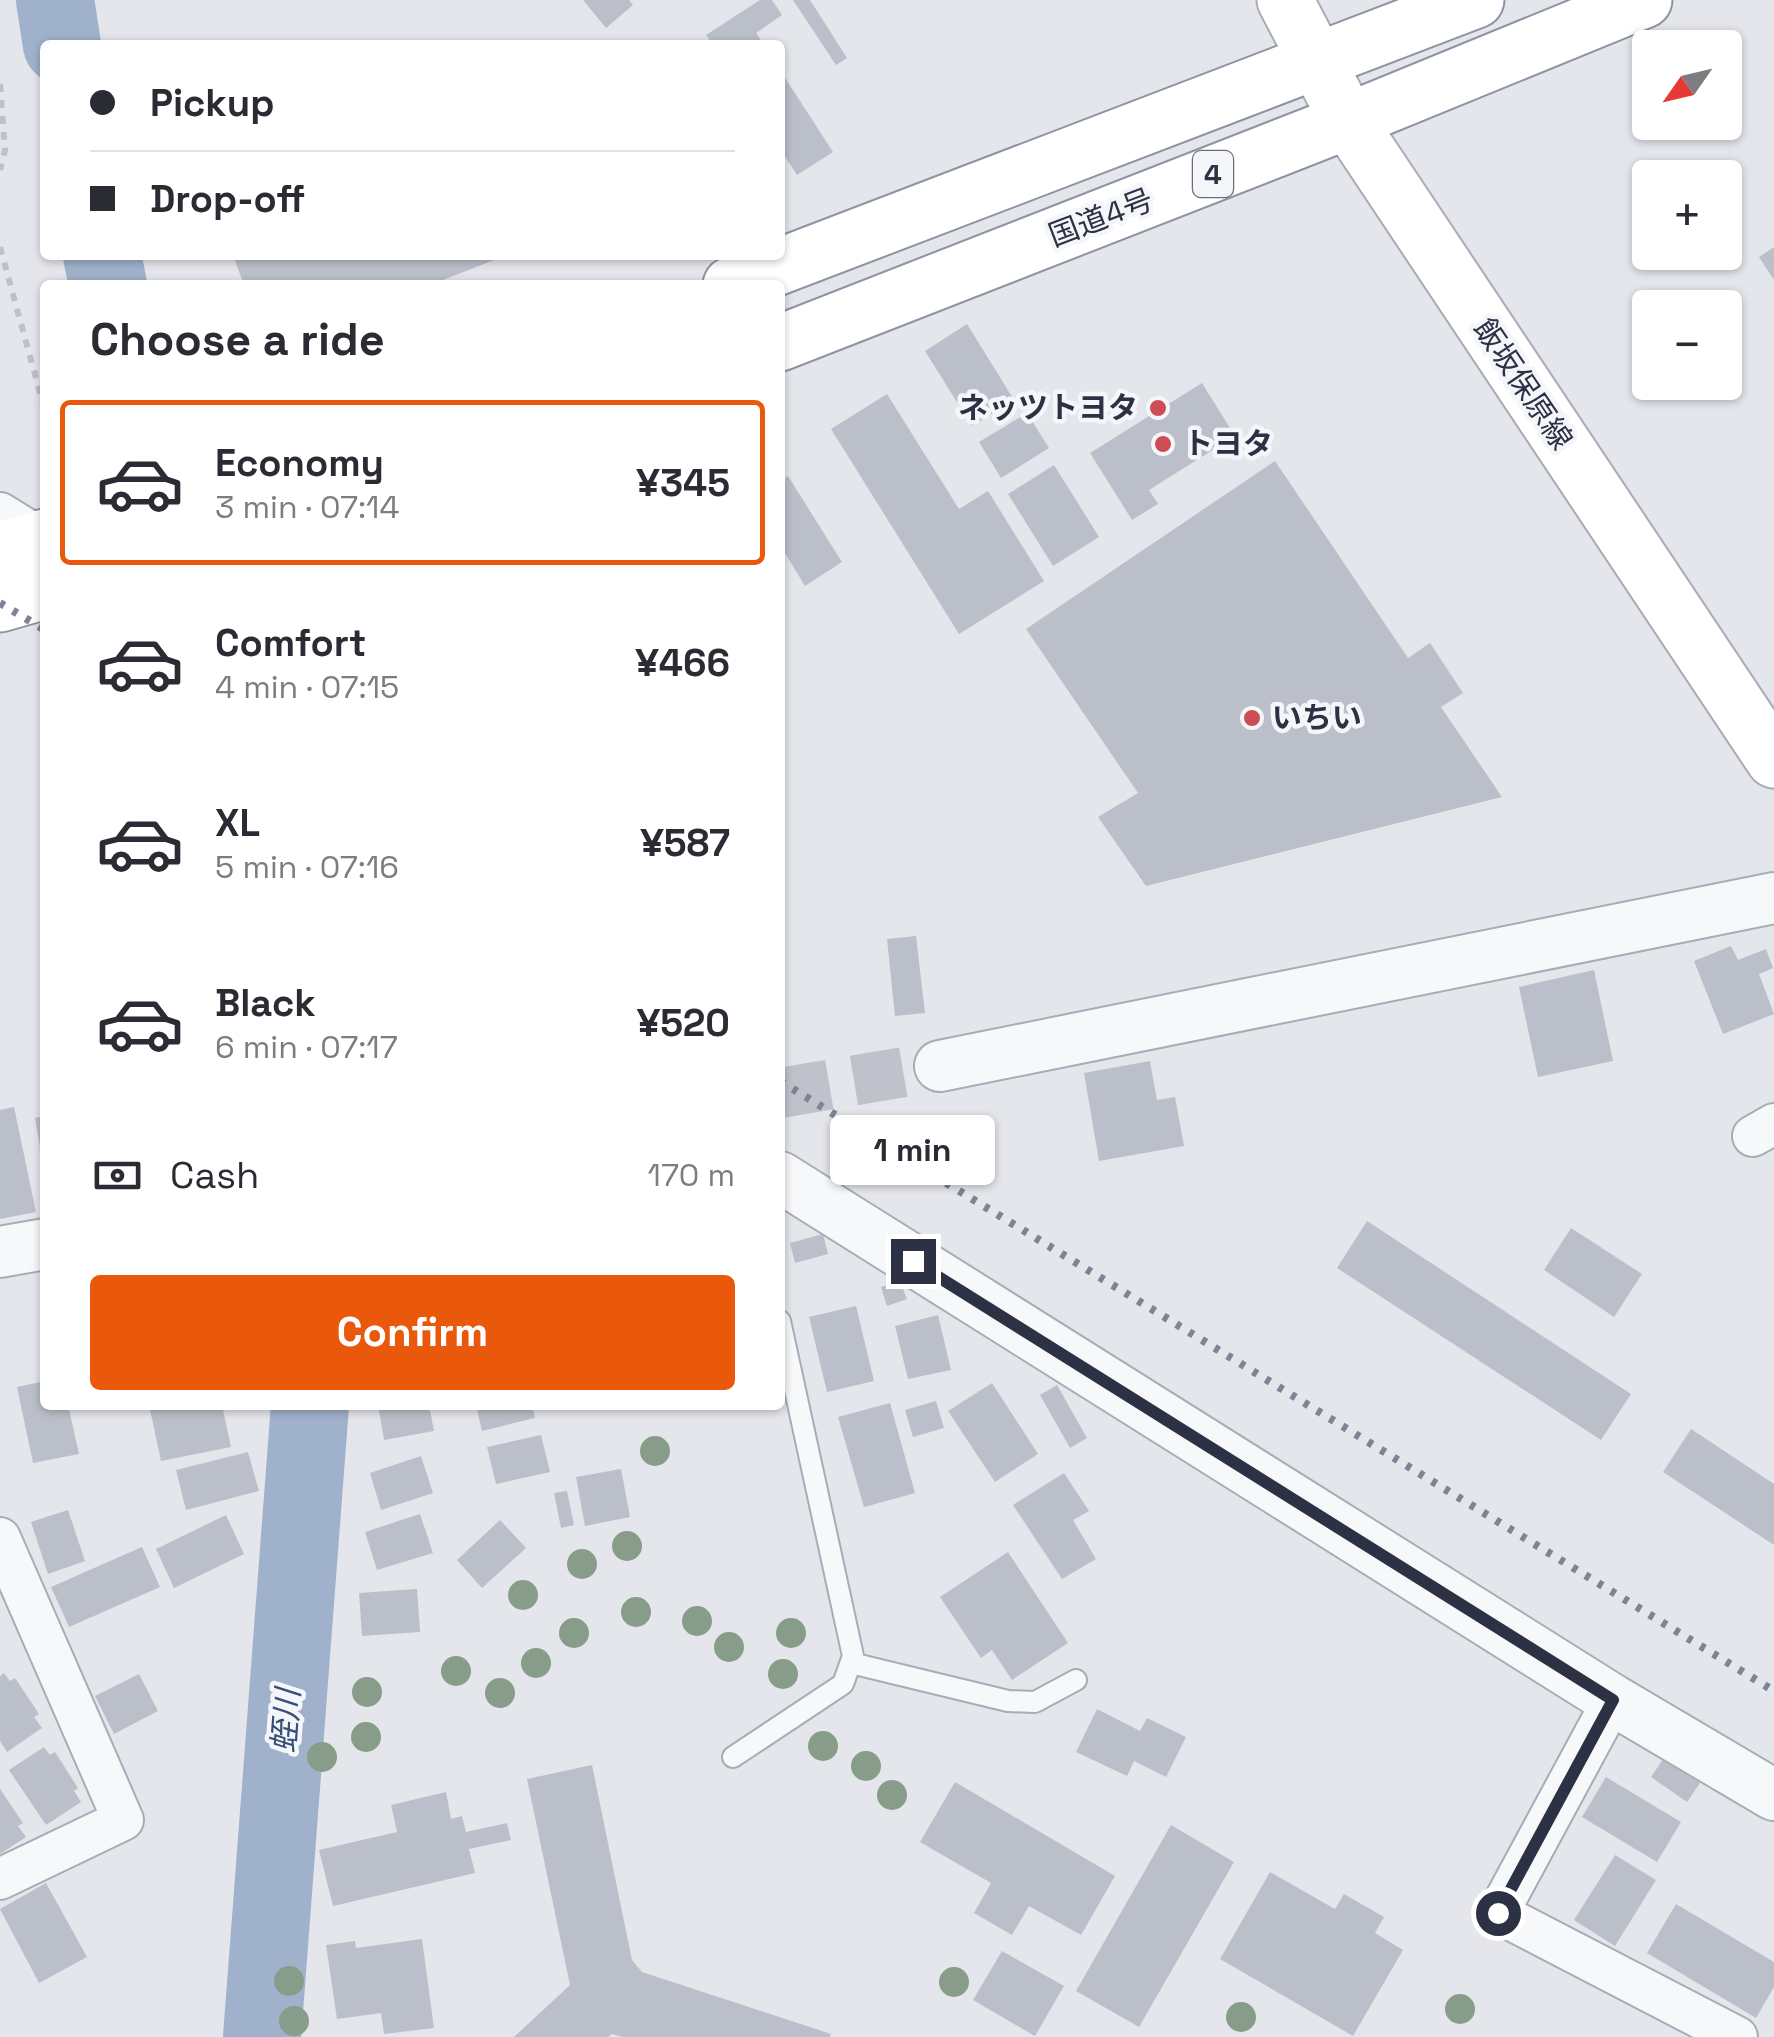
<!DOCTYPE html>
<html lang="en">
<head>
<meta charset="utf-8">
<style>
	:root { --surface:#fff; --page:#f7f7f7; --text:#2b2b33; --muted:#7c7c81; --line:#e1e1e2; --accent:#ea580c }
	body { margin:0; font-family:"Space Grotesk","Noto Sans JP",sans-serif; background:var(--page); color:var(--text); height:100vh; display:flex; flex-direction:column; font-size:38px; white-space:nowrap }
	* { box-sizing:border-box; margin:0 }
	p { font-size:32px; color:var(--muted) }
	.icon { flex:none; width:55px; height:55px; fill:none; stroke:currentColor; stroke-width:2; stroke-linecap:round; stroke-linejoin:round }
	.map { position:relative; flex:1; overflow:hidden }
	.sheet { position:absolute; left:40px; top:280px; width:745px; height:1130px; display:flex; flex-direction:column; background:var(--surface); border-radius:10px; box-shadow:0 2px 8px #0004 }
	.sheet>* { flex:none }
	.guide { position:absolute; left:40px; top:40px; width:745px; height:220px; border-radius:10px; box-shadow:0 2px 8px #0004; display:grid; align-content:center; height:220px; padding:0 50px; background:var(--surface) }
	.needle { width:65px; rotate:236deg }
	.fabs { position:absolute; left:1632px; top:30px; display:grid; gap:20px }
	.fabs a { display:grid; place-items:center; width:110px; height:110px; border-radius:10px; background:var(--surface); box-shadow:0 2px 8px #0004; font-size:50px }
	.end { position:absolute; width:45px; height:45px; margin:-22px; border:12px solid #2c3244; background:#fff; box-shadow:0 0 0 5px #fff }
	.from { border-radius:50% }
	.bubble { position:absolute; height:70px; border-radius:10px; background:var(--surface); box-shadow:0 2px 8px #0004; font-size:32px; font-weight:600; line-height:70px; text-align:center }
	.guide b { display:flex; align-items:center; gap:35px; height:95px; font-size:38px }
	.guide b+b { border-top:2px solid var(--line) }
	.guide i { width:25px; height:25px; background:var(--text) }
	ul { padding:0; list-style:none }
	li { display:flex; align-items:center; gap:30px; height:165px; margin:0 20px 15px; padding:0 30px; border:5px solid transparent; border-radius:10px }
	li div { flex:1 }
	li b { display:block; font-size:38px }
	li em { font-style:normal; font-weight:600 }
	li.current { border-color:var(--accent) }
	li>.icon { width:90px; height:90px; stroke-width:1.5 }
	h2 { padding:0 50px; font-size:45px; line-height:120px }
	.pay { display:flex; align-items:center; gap:25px; height:110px; padding:0 50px; font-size:38px }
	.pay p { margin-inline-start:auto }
	.button { display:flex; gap:20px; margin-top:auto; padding:20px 50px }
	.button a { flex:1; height:115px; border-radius:10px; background:var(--accent); color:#fff; font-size:40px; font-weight:600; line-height:115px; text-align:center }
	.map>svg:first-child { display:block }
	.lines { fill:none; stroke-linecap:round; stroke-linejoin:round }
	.river { stroke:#a0b1cb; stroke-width:78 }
	.building { fill:#bbbfc9 }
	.tertiary-tunnel { stroke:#bfc2ca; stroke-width:50; stroke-dasharray:50 25; stroke-linecap:butt }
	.service-casing { stroke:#a9acb6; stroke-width:24 }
	.minor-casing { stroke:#a9acb6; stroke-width:44 }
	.tertiary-casing { stroke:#a9acb6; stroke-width:54 }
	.secondary-casing { stroke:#a9acb6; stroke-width:59 }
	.trunk-casing { stroke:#8c93a2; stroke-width:59 }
	.path { stroke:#bec1c7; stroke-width:6; stroke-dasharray:8 8; stroke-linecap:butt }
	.service { stroke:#f7f8fa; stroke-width:20 }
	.minor { stroke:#f7f8fa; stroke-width:40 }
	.tertiary { stroke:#f7f8fa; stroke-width:50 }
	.secondary { stroke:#fff; stroke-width:55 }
	.trunk { stroke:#fff; stroke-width:55 }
	.rail { stroke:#7e8495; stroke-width:8; stroke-dasharray:5 10; stroke-linecap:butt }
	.tree { fill:#889c8a }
	.route { stroke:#2c3244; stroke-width:12 }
	.poi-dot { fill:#cd4d55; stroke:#f4f6f9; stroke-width:4 }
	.labels { text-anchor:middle; stroke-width:9; stroke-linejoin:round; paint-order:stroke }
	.shield { fill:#f4f6f9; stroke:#686d7a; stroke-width:2.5 }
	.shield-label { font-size:28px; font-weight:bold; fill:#2c3244 }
	.street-label { font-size:30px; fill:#2c3244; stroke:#f4f6f9 }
	.poi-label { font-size:30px; font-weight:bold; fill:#2c3244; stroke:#f4f6f9; text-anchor:start }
	.water-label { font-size:32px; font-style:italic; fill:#364e78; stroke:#f4f6f9 }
</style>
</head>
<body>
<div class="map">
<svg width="1774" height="2037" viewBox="0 0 1774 2037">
	<rect width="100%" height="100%" fill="#e4e6ec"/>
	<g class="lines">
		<path class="river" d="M55 0 62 45
			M102 255 108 285
			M262 2037 310 1405"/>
	</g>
	<path class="building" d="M583 0H629L633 5 606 28Z
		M760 0H772L782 15 756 33 764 45H713L706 35Z
		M793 0H810L847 58 836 65Z
		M780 70 833 152 797 175 780 149Z
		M1774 247V280L1759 257Z
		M233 255H507L430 285H244Z
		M967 324 1014 400 972 426 925 351Z
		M1202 383 1235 436 1149 490 1158 504 1132 520 1090 453Z
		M887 394 959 509 988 491 1044 581 959 634 831 429Z
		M1027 413 1049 448 1001 478 979 442Z
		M1275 461 1408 658 1430 643 1463 693 1441 707 1502 797 1146 886 1098 817 1138 793 1026 629Z
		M1054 465 1099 537 1053 566 1008 494Z
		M788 476 842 562 805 586 780 545V481Z
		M916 936 925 1013 895 1016 887 939Z
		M1731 946 1738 960 1766 949 1773 968 1759 974 1774 1014 1723 1034 1694 961Z
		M1594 970 1613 1061 1538 1077 1519 987Z
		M1150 1061 1157 1100 1175 1097 1184 1146 1099 1161 1084 1073Z
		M14 1107 36 1212 0 1219V1110Z
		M45 1116V1164H43L35 1118Z
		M1367 1221 1631 1394 1601 1440 1337 1268Z
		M1571 1228 1642 1274 1614 1317 1544 1270Z
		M823 1234 828 1254 795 1263 790 1243Z
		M900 1281 907 1299 887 1306 881 1287Z
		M856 1306 874 1381 827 1392 809 1317Z
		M938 1315 951 1370 908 1379 895 1326Z
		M45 1381V1405H68L79 1454 33 1463 17 1387Z
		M992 1383 1038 1454 995 1482 948 1411Z
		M1057 1385 1087 1438 1070 1448 1040 1395Z
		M936 1401 944 1428 913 1437 905 1410Z
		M890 1403 915 1493 864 1507 838 1417Z
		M149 1405H222L231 1447 161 1461Z
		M378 1405H429L434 1431 384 1440Z
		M476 1405H532L535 1418 482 1431Z
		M1691 1429 1774 1484V1545L1663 1472Z
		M541 1435 550 1472 496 1484 487 1447Z
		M248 1452 259 1491 186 1510 176 1470Z
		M421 1456 433 1493 381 1510 370 1473Z
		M621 1469 630 1517 585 1526 576 1477Z
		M1064 1473 1089 1511 1073 1520 1096 1559 1062 1579 1013 1505Z
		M567 1491 574 1525 561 1528 554 1493Z
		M68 1510 85 1561 48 1574 31 1522Z
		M420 1514 433 1553 377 1570 365 1532Z
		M226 1515 244 1554 174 1588 156 1549Z
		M500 1520 526 1548 482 1588 457 1560Z
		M142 1547 160 1587 69 1627 51 1587Z
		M1008 1552 1068 1643 1012 1680 992 1650 981 1658 940 1597Z
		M417 1589 420 1632 362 1636 359 1593Z
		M4 1673 10 1681 15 1678 39 1714 34 1717 42 1728 7 1752 0 1741V1676Z
		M139 1674 158 1711 114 1734 95 1696Z
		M1097 1709 1140 1731 1147 1718 1186 1737 1166 1777 1134 1761 1127 1776 1076 1752Z
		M44 1747 50 1755 55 1752 78 1788 74 1791 81 1802 46 1825 9 1770Z
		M1663 1759 1700 1783 1687 1802 1651 1777Z
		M592 1765 632 1960 642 1972 831 2034 830 2037H622L612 2034 608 2037H514L570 1985 527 1779Z
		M1606 1777 1681 1822 1657 1862 1582 1817Z
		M955 1782 1115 1876 1081 1935 1029 1906 1012 1935 974 1913 991 1883 920 1842Z
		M0 1789 23 1823 18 1826 26 1837 0 1854Z
		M446 1792 451 1819 462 1816 466 1832 507 1823 511 1840 469 1849 475 1873 333 1906 319 1850 397 1832 391 1805Z
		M1171 1825 1234 1862 1139 2027 1076 1991Z
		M1615 1855 1656 1880 1615 1946 1574 1920Z
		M1270 1872 1335 1909 1344 1894 1384 1917 1375 1933 1403 1950 1353 2036 1220 1959Z
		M46 1883 87 1957 39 1983 0 1909Z
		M1676 1904 1774 1962V1987L1756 2018 1647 1953Z
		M422 1939 434 2028 384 2034 381 2013 337 2019 326 1945 355 1941 356 1948Z
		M1002 1951 1064 1986 1035 2036 973 2000Z"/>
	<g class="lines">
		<path class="tertiary-tunnel" d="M780 1093 940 1066"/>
		<g class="service-casing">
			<path id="service" d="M851 1663 1008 1701 1035 1702 1076 1680
				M733 1757 843 1684 853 1656 780 1321"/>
		</g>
		<g class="minor-casing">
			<path id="minor" d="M0 513 42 539
				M1753 1136 1774 1124
				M0 1538 123 1820 0 1879
				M1613 1700 1498 1913 1737 2037"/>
		</g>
		<g class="tertiary-casing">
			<path id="tertiary" d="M940 1066 1774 898
				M780 1177 1613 1700 1774 1795
				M0 1252 45 1244"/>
		</g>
		<g class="secondary-casing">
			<path id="secondary" d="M1285 0 1348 121 1774 760"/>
		</g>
		<g class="trunk-casing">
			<path id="trunk" d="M731 285 1476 0
				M780 343 1348 121 1644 0
				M0 550 45 537
				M0 604 45 591"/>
		</g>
		<path class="path" d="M0 84 5 150 0 170
			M0 247 45 411"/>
		<use href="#service" class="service"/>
		<use href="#minor" class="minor"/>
		<use href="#tertiary" class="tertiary"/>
		<use href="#secondary" class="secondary"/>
		<use href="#trunk" class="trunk"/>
		<path class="rail" d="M0 603 45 630
			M780 1081 1774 1691"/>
	</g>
	<g class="tree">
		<circle cx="655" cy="1451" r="15"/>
		<circle cx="627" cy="1546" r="15"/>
		<circle cx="582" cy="1564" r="15"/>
		<circle cx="523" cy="1595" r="15"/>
		<circle cx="636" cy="1612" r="15"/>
		<circle cx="697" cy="1621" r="15"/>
		<circle cx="574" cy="1633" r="15"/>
		<circle cx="791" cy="1633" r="15"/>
		<circle cx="729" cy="1647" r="15"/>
		<circle cx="536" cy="1663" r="15"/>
		<circle cx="456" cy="1671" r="15"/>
		<circle cx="783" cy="1674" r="15"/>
		<circle cx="367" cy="1692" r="15"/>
		<circle cx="500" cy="1693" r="15"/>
		<circle cx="366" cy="1737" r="15"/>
		<circle cx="823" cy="1746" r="15"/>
		<circle cx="322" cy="1757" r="15"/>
		<circle cx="866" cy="1766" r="15"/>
		<circle cx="892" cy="1795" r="15"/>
		<circle cx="289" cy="1981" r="15"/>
		<circle cx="954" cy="1982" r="15"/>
		<circle cx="1460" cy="2009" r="15"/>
		<circle cx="1241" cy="2017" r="15"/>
		<circle cx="294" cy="2021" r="15"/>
	</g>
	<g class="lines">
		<path class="route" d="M913 1261 1613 1700 1498 1913"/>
	</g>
	<g class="poi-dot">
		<circle cx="1158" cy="408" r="10"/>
		<circle cx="1163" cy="444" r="10"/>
		<circle cx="1252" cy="718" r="10"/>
	</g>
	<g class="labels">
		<rect class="shield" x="1193" y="151" width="40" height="46" rx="8"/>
		<g class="shield-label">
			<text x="1213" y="184">4</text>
		</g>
		<g class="street-label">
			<text transform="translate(1101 218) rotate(-21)" y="10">国道4号</text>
			<text transform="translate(1523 384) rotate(56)" y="10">飯坂保原線</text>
		</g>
		<g class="poi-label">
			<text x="1138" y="418" text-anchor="end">ネッツトヨタ</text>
			<text x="1183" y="454">トヨタ</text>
			<text x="1272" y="728">いちい</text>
		</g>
		<g class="water-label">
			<text transform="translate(286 1721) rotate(-86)" y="11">蛭川</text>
		</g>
	</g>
</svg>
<div class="fabs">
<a><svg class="needle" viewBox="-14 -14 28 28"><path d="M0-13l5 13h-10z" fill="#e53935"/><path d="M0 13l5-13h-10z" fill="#7c7c81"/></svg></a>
<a>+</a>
<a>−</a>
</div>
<i class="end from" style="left:1498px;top:1913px"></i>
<i class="end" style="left:913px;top:1261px"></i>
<div class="bubble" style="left:830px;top:1115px;width:165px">1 min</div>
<div class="guide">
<b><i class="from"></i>Pickup</b>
<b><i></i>Drop-off</b>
</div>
<section class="sheet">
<h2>Choose a ride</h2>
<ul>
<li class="current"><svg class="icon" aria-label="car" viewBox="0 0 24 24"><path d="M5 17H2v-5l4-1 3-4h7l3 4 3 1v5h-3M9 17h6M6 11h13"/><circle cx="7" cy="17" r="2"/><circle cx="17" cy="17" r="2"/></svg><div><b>Economy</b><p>3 min · 07:14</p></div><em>¥345</em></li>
<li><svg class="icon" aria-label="car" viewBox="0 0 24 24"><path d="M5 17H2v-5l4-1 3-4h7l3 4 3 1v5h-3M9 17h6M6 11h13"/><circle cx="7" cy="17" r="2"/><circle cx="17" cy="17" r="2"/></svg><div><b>Comfort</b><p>4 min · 07:15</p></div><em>¥466</em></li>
<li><svg class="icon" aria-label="car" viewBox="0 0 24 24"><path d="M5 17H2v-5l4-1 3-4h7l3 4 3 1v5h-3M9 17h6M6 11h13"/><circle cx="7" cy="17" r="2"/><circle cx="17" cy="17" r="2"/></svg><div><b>XL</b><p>5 min · 07:16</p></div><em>¥587</em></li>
<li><svg class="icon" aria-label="car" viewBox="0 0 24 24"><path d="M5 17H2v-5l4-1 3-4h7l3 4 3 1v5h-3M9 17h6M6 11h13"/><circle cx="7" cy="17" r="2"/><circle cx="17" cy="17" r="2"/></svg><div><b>Black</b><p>6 min · 07:17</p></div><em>¥520</em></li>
</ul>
<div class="pay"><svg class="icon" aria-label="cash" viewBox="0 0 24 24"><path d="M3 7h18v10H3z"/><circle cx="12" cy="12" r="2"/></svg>Cash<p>170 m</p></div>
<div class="button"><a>Confirm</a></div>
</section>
</div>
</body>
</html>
